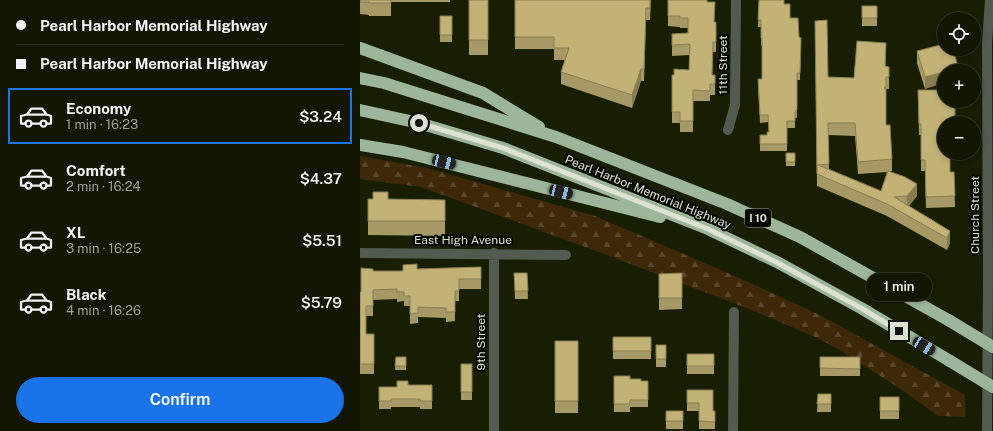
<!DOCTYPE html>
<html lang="en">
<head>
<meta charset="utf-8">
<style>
	:root { --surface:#121602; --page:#1b1f0c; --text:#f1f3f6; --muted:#9c9f99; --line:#313524; --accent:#1a73e8 }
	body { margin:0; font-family:"Public Sans",sans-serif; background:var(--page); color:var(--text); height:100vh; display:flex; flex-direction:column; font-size:15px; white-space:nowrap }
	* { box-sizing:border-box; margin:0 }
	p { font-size:13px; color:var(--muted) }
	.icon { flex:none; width:22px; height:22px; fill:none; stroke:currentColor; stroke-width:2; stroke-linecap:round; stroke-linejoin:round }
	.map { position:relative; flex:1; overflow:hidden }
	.drawer { display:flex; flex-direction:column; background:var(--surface); width:360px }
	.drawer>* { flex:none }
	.guide { display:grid; align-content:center; height:88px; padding:0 16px; background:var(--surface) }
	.buttons { position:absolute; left:577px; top:12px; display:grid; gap:8px }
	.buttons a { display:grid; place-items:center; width:44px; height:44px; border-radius:50%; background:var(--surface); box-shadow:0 2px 6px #0003,0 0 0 1px var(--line); font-size:20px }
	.end { position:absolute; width:18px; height:18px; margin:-9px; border:5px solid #dee3d1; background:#111; box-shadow:0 0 0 2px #111 }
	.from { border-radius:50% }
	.bubble { position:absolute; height:28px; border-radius:14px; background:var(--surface); box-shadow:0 2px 6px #0003,0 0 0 1px var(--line); font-size:13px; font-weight:600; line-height:28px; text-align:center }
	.car { position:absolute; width:12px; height:24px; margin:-12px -6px; border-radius:5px; box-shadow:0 0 3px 1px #0007; background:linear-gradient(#222 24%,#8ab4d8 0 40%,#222 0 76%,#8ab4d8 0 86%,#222 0) }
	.guide b { display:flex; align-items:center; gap:14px; height:38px; font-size:15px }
	.guide b+b { border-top:1px solid var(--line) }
	.guide i { width:10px; height:10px; background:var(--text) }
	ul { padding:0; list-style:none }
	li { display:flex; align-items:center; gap:12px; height:56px; margin:0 8px 6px; padding:0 8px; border:2px solid transparent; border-radius:0px }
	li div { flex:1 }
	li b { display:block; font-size:15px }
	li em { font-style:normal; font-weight:600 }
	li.on { border-color:var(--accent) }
	li>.icon { width:36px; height:36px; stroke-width:1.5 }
	.cta { display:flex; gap:8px; margin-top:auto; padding:8px 16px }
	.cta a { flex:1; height:46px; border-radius:24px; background:var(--accent); color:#fff; font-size:16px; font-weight:600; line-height:46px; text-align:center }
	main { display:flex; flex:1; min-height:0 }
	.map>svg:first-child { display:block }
	.forest { fill:url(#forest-firs) }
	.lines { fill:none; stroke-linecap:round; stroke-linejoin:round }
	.minor { stroke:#515b50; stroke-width:10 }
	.highway { stroke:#9cb69b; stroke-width:12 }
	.highway-bridge { stroke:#9cb69b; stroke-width:12 }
	.wall { fill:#a79965; fill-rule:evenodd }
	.shaded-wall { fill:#887d52 }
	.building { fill:#c2b275; stroke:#887d52 }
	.route { stroke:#dee3d1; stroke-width:5 }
	.labels { text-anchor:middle; stroke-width:4; stroke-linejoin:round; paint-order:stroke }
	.shield { fill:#050701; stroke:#9da193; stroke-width:1 }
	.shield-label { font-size:11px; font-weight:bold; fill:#dee3d1 }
	.street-label { font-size:12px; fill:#dee3d1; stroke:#050701 }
</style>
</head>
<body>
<main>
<section class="drawer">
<div class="guide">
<b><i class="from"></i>Pearl Harbor Memorial Highway</b>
<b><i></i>Pearl Harbor Memorial Highway</b>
</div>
<ul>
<li class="on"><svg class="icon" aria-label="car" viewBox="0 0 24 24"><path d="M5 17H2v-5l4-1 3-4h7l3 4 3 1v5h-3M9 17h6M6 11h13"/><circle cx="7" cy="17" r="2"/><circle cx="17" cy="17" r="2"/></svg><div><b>Economy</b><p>1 min · 16:23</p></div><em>$3.24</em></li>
<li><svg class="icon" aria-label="car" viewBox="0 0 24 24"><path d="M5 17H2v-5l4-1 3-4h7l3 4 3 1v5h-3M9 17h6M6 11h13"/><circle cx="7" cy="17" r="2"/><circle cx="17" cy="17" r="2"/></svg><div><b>Comfort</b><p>2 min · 16:24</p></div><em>$4.37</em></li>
<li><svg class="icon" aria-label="car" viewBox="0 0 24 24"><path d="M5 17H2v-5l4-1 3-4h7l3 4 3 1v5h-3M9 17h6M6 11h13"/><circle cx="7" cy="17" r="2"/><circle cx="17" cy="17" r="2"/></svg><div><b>XL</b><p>3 min · 16:25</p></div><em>$5.51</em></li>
<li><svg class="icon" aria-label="car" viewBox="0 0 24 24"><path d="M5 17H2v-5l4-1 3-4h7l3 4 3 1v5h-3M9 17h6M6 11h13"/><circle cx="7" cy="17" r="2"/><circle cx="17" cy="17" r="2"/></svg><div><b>Black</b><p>4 min · 16:26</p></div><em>$5.79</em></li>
</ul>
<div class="cta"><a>Confirm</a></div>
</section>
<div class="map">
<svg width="633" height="431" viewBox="0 0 633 431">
	<defs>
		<pattern id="forest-firs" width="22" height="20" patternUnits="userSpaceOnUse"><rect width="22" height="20" fill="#3f2808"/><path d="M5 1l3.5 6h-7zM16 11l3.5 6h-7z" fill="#5a472b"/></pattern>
	</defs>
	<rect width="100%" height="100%" fill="#181e02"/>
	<path class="forest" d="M0 156 67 168 235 216 375 276 460 315 605 395V417L578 416 542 390 478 349 453 336 389 309 294 273 244 254 61 187 0 179Z"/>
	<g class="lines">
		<path class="minor" d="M368 130 375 105 376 0
			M0 253 206 255
			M134 253V431
			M373 431 374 312
			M627 431 628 274 627 43 630 0"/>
		<path class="highway" d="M0 48 123 93 179 127
			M0 78 24 83 196 137 367 204 440 237 590 321
			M0 110 59 123 143 148 348 229 417 262 501 308 590 361
			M0 145 43 152 300 217"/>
		<path class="highway-bridge" d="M590 321 633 347
			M590 361 633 387"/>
	</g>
	<path class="wall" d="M0 0H90V2H31V16H9V15L0 14Z
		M109 0H128V55H109Z
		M155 0H291L290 20H286L284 81H281L272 108 201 84V72L205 60H194V49H155Z
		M308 0 348 2 354 22H356V52H353L352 75 355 85V95H350V101H333V132H320V123H312V75H314L329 70V55L312 56V34L328 33V28H320V27L308 26Z
		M399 0 424 4 439 37 441 38 440 80H437V118H435V128H427V151H400V135H407L409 132 408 122 400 123 398 86 402 79V46H401V27H398Z
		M502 6H517V26H502Z
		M80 16H92V42H80Z
		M455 21 468 77 494 78 526 55 525 66 529 79V89H526V125L532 159V171L530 172 557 196 549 206 590 231V243L587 250 527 216 457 186ZM468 135 495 136 498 174 527 172 521 191 469 169Z
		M557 51 597 71 565 89 557 63Z
		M558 90 584 123 590 172H594L595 207 566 208 565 171H561V135H559Z
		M426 153H435V166H426Z
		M8 199 85 200V236L8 235Z
		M121 267V289H99V301H95V321L86 322V318L58 317V323L50 324V306H44V301L37 302V299L13 300V316H6V334H14V374H0V292H1L13 271H43L57 269Z
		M154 273H167L168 299H155Z
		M322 273V309L299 310V274Z
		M253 337H291V359H253Z
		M195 341H218V413H195Z
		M296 345H306V367H296Z
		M327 354H354V374H327Z
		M36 357H46V370H35Z
		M460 357H500V376H460Z
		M101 364H112V400H101Z
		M254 376 281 381H288V407H270V412H254Z
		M48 385H72V409H60V407H31V409H19V387H37Z
		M327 390 353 411H355V429H339V411H327Z
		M458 394H471V412H457Z
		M520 397H539V419H520Z
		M306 411H323V429H306Z"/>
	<path class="shaded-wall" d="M526 43V55L525 79V66Z
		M597 63V71H587L589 65Z
		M281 69V81L272 108V95Z
		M584 72V83L565 89V77Z
		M557 184V196L547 208V196Z
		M590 231V243L587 250V238Z"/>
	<path class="building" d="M0 0H31V3H9V2H0Z
		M109 0H128V40H109Z
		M155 0H290V8H286L284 69H281L272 95 201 72 209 48H194V37H155Z
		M308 0H347V2H355L354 22H356V42H353L352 75H355V84H350V91L333 90V121H320V112H312V75H314V69L329 70 330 44 312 45V34L328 33V18H320V16H308Z
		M399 0H424V4H430V18H438L439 37 441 38 440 73H437V110L435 111V121H427V144H400V135H407V132H409L408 115H400L398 79H402V38H401V20H398Z
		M502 6H517V18H502Z
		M80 16H92V35H80Z
		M467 20 468 77 494 78 497 41 526 43 525 66 529 67V77H526V87L524 88 526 89V125H530L532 159 498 162 495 123H468L469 164 458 165 521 191 528 171 545 177 557 184 547 196 534 197 590 231 587 238 527 204 457 174 455 21Z
		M584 44V49H593L597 63 589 65 591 70 584 71V72L565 77 557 51Z
		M558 90H584V101H595V123H584V153H590V172H594L595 196 566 197 565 160H561V124H559Z
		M426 153H435V162H426Z
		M13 192H28V199L85 200V221H8V199H13Z
		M57 264V269L121 267V279H99V291H95V312H86V308L58 307V313L50 314V296H44V292H37V289L13 290V306H6V334H14V364H0V292H1V268L13 269V271H43V265Z
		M154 273H167L168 291H155Z
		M322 273V298H299V274Z
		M253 337H291V351H253Z
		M195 341H218V401H195Z
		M296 345H306V359H296Z
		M327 354H354V366H327Z
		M36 357H46V366H35Z
		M460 357H500V369L460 368Z
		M101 364H112V392H101Z
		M254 376H270V379H281V381H288V400H270V404H254Z
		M37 381H48V385H72V401H60V399H31V401H19V387H37Z
		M327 390H353V411H355V422L339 421V403H327Z
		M458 394H471V404H457Z
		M520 397H539V411H520Z
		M306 411H323V421H306Z"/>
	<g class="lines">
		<path class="route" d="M59 123 143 148 348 229 416 262 501 308 539 331"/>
	</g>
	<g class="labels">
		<rect class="shield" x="385" y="209" width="26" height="18" rx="3"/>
		<g class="shield-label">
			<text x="398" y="222">I 10</text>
		</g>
		<g class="street-label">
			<text transform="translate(363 65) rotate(-90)" y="4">11th Street</text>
			<text transform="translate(288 192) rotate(22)" y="4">Pearl Harbor Memorial Highway</text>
			<text transform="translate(615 215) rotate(-90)" y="4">Church Street</text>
			<text x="103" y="244">East High Avenue</text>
			<text transform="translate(121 342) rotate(-90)" y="4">9th Street</text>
		</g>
	</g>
</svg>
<div class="buttons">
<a><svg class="icon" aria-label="locate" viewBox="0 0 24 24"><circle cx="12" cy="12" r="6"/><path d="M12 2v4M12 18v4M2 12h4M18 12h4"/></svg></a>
<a>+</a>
<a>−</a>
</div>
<i class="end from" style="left:59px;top:123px"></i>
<i class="end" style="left:539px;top:331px"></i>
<div class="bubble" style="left:506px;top:273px;width:66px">1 min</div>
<i class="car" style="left:84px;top:162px;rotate:103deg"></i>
<i class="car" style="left:201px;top:192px;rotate:104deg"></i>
<i class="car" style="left:564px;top:346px;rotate:121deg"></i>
</div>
</main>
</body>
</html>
